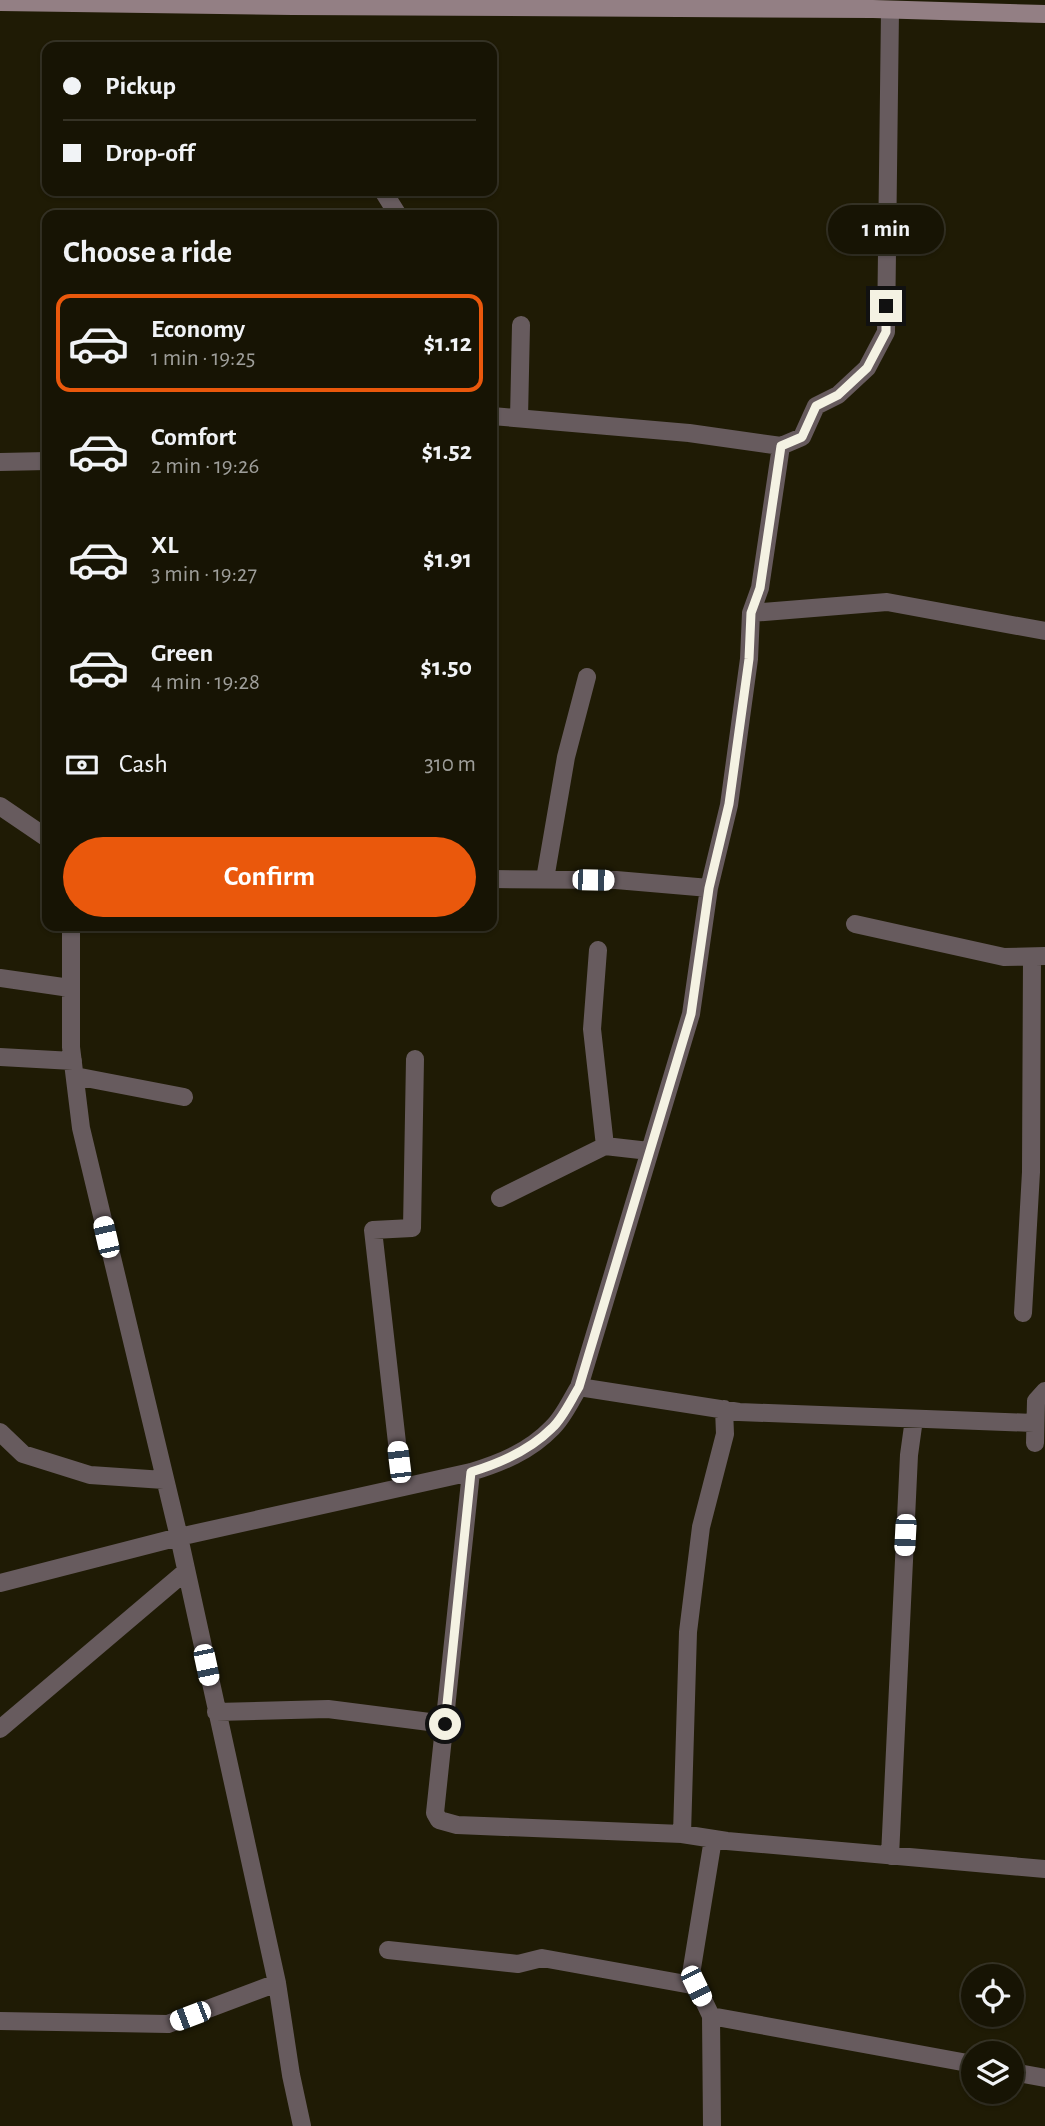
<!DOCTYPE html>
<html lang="en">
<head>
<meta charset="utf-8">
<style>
	:root { --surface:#171404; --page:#201d0e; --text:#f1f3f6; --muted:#9e9e9a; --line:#363326; --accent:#ea580c }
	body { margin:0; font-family:"Alegreya Sans",sans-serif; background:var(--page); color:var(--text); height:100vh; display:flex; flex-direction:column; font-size:26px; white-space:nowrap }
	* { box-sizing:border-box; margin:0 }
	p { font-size:23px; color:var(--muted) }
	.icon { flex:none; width:38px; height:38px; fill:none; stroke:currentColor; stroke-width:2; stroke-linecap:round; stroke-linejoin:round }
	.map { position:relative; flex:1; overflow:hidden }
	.drawer { position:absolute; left:42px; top:210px; width:455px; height:721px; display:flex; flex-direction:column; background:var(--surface); border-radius:14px; box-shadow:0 2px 5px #0004,0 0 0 2px var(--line) }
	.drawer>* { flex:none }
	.banner { position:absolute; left:42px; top:42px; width:455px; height:154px; border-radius:14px; box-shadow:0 2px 5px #0004,0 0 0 2px var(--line); display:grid; align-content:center; height:154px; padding:0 21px; background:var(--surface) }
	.fabs { position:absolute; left:961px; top:1964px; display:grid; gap:14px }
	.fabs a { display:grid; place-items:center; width:63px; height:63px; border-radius:50%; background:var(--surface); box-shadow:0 2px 5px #0004,0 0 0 2px var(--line); font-size:35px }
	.end { position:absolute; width:32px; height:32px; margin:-16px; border:9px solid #f4f2e3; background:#111; box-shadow:0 0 0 4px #111 }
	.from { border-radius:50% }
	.bubble { position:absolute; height:49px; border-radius:24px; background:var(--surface); box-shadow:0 2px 5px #0004,0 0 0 2px var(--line); font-size:23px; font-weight:700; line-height:49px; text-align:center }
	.car { position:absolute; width:21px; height:42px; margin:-21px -10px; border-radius:9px; box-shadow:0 0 5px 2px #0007; background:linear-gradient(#fff 24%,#345 0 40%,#fff 0 76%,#345 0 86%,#fff 0) }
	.banner b { display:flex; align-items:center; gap:24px; height:66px; font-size:26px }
	.banner b+b { border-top:2px solid var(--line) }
	.banner i { width:18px; height:18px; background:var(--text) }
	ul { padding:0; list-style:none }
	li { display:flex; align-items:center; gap:21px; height:98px; margin:0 14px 10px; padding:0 7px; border:4px solid transparent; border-radius:14px }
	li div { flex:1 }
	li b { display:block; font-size:26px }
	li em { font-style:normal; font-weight:700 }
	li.current { border-color:var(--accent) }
	li>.icon { width:63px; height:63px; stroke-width:1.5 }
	h2 { padding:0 21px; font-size:32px; line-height:84px }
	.pay { display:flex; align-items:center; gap:18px; height:77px; padding:0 21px; font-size:26px }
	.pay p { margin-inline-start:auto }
	.primary-button { display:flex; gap:14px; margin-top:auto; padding:14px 21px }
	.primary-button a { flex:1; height:80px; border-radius:42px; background:var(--accent); color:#fff; font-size:28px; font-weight:700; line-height:80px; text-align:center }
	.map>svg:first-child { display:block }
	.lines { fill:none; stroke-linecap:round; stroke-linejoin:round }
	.street { stroke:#675b5e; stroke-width:18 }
	.secondary { stroke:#937f84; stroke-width:18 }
	.route { stroke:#f4f2e3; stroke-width:9 }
</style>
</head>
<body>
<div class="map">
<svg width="1045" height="2126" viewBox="0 0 1045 2126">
	<rect width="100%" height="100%" fill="#1f1b05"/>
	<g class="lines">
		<path class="street" d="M383 191 398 215
			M492 416 689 433 781 446
			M519 418 521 325
			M0 462 47 461
			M751 613 887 602 1045 631
			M0 806 47 838
			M492 879 616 880 709 888
			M545 879 566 757 587 677
			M855 924 1004 957 1045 956
			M71 926V1047L81 1128 179 1537 277 1983 291 2075 302 2126
			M0 978 70 988
			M0 1057 73 1061
			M75 1076 184 1097
			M605 1146 649 1151
			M500 1198 605 1146 592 1029 598 950
			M1023 1313 1031 1172 1032 957
			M579 1387 739 1412 1034 1423
			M0 1432 23 1454 90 1475 164 1480
			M1035 1443 1036 1401 1045 1391
			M471 1472 435 1813 439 1820 457 1825 682 1834 727 1841 1045 1869
			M402 1487 373 1230 412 1228 415 1059
			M0 1583 179 1537 471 1472C501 1463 530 1451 552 1428 563 1418 571 1400 579 1387L691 1014 709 888 729 805 749 659 751 613 760 588 781 446 802 437 816 406 838 395 867 368 886 332 890 11
			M216 1712 328 1709 445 1724
			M0 1729 185 1572
			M682 1834 688 1632 701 1527 725 1434 724 1409
			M890 1856 909 1455 914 1419
			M388 1950 518 1964 542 1958 697 1986
			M711 2016 973 2064
			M0 2021 168 2024 277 1983
			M1012 2072 1045 2078
			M712 2126 711 2016 691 1974 713 1839"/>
		<path class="secondary" d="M0 2 293 6 873 9 1045 14"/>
	</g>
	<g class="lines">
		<path class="route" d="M445 1724 471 1472C501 1463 530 1450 552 1428 563 1418 571 1400 579 1387L691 1014 709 888 729 804 749 659 751 613 760 588 781 446 802 437 816 406 838 395 867 368 886 332V306"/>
	</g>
</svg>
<div class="fabs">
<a><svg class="icon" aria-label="locate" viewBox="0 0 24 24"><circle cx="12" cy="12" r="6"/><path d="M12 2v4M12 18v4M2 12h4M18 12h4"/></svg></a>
<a><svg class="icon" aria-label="layers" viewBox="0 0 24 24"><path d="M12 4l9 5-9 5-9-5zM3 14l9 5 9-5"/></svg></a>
</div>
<i class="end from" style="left:445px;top:1724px"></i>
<i class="end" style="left:886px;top:306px"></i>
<div class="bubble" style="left:828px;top:205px;width:116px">1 min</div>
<i class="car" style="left:593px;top:880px;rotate:91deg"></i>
<i class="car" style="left:106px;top:1237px;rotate:347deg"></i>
<i class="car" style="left:399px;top:1462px;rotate:353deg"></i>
<i class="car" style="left:905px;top:1535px;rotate:183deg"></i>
<i class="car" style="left:206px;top:1665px;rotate:168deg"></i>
<i class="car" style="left:696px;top:1986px;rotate:154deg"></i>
<i class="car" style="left:190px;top:2016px;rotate:249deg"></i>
<div class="banner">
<b><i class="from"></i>Pickup</b>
<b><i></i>Drop-off</b>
</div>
<section class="drawer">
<h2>Choose a ride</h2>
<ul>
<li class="current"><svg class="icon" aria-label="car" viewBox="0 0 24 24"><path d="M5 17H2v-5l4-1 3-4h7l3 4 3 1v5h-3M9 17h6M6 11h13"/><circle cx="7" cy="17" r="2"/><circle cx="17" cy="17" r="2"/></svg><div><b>Economy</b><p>1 min · 19:25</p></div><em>$1.12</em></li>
<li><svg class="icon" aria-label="car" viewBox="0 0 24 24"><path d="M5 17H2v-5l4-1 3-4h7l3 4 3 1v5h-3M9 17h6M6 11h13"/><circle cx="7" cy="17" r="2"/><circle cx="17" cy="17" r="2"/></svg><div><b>Comfort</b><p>2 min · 19:26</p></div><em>$1.52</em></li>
<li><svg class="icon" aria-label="car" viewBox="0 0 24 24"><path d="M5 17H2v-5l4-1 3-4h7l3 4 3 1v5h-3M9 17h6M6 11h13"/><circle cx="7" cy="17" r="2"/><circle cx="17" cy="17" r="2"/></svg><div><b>XL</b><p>3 min · 19:27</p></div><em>$1.91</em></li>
<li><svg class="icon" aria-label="car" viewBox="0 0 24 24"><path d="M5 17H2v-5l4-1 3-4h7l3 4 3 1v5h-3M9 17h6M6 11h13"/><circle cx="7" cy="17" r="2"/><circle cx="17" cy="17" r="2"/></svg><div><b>Green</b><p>4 min · 19:28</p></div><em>$1.50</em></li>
</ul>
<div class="pay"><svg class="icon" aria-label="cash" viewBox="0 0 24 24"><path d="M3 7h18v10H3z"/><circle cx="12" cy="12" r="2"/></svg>Cash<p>310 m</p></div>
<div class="primary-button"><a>Confirm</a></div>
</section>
</div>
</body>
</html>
